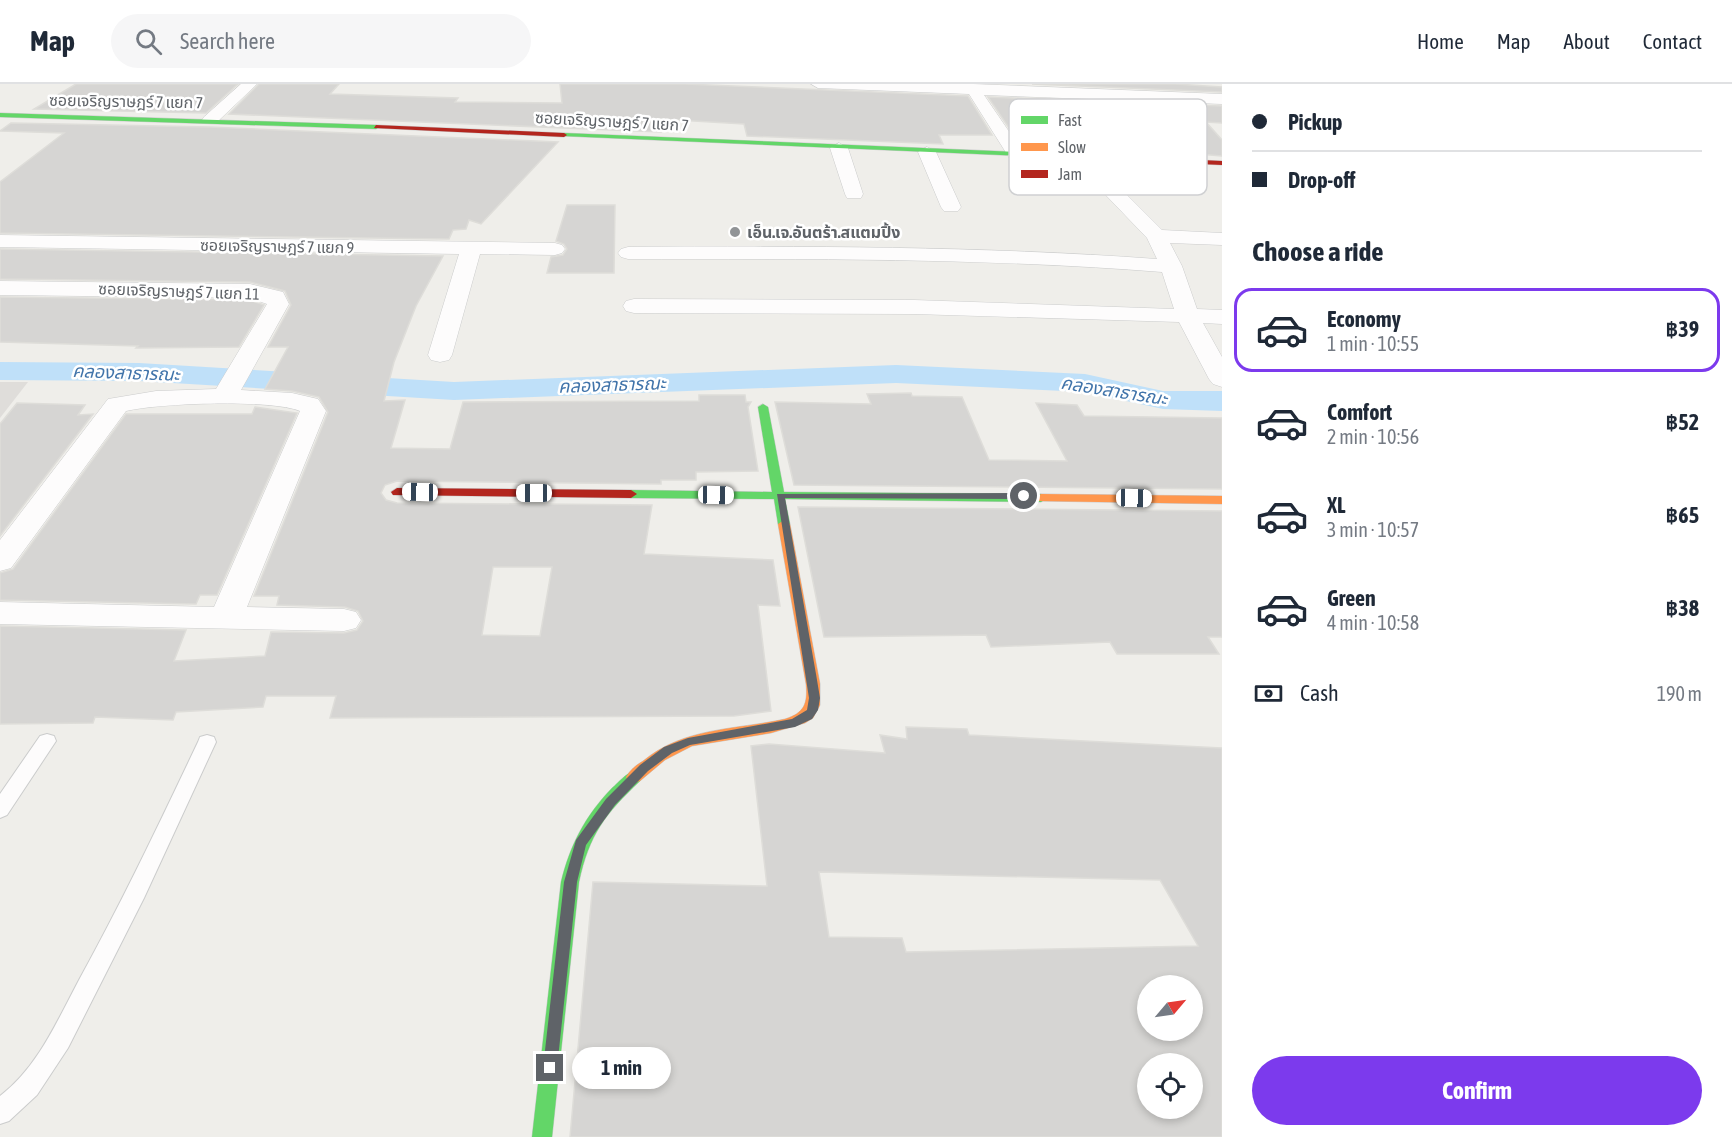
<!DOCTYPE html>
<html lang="en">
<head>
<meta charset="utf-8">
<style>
	:root { --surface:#fff; --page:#f6f6f7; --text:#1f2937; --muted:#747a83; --line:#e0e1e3; --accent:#7c3aed }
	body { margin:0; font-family:"Asap Condensed","Noto Sans Thai",sans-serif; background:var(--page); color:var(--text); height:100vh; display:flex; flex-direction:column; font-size:22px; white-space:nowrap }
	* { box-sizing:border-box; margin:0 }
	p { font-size:20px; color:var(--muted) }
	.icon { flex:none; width:33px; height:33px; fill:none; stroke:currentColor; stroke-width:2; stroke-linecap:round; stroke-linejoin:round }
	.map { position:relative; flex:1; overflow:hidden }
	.sheet { display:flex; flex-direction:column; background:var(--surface); width:510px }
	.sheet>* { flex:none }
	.hud { display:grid; align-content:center; height:132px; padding:0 30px; background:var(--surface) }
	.needle { width:39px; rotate:61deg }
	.controls { position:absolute; left:1137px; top:891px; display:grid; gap:12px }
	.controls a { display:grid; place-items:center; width:66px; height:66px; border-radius:50%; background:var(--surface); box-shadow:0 3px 9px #0003; font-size:30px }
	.end { position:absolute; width:27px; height:27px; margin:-14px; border:8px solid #5f6368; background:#fff; box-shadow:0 0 0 3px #fff }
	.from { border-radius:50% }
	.bubble { position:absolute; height:42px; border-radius:21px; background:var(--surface); box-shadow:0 3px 9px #0003; font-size:20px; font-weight:700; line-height:42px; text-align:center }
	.car { position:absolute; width:18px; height:36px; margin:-18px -9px; border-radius:8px; box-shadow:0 0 4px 2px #0007; background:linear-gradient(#fff 24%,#345 0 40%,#fff 0 76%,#345 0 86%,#fff 0) }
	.hud b { display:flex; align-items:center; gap:21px; height:57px; font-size:22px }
	.hud b+b { border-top:2px solid var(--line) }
	.hud i { width:15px; height:15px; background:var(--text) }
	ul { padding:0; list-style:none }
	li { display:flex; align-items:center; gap:18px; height:84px; margin:0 12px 9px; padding:0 18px; border:3px solid transparent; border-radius:18px }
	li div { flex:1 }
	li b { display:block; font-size:22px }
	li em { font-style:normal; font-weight:700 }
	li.current { border-color:var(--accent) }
	li>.icon { width:54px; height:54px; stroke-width:1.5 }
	h2 { padding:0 30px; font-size:27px; line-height:72px }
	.pay { display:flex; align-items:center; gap:15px; height:66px; padding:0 30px; font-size:22px }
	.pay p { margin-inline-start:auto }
	.cta { display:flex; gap:12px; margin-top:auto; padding:12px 30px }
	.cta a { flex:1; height:69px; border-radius:36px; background:var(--accent); color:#fff; font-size:24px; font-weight:700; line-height:69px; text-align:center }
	header { display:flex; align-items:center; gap:36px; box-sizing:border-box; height:84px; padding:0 30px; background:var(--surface); border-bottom:2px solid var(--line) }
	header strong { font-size:28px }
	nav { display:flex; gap:33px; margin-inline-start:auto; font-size:21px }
	.search { width:420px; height:54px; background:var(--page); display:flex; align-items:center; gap:15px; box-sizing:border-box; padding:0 21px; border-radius:33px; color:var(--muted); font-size:22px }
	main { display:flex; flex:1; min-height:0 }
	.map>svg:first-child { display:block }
	.industrial { fill:#dfddda }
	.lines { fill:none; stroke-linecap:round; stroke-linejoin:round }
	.canal { fill:#bfe0f9; fill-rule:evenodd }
	.building { fill:#d6d5d3; stroke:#deddd9; stroke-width:1.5; fill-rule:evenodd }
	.lane-casing { stroke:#cbcccc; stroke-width:2 }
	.street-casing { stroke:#cbcccc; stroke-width:1 }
	.fast-casing { stroke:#cacacb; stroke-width:1 }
	.slow-casing { stroke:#cacacb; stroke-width:1 }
	.jam-casing { stroke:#cacacb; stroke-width:1 }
	.lane { fill:#fdfcfc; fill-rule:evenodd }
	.street { fill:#fdfcfc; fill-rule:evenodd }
	.fast { fill:#63d668; fill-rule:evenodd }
	.slow { fill:#ff974d; fill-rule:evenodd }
	.jam { fill:#b3261e; fill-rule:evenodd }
	.route { fill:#5f6368 }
	.poi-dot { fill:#919496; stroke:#fff; stroke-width:2 }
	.labels { text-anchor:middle; stroke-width:5; stroke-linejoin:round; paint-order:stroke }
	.far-street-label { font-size:16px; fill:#5f6368; stroke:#fff }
	.far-poi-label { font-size:16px; font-weight:bold; fill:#5f6368; stroke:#fff; text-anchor:start }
	.far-water-label { font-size:18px; font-style:italic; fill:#4174aa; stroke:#fff }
	.key { fill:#fff; stroke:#cfd0d2; stroke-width:1.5 }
	.key-label { font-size:16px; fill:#5f6368 }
</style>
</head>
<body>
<header>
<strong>Map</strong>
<div class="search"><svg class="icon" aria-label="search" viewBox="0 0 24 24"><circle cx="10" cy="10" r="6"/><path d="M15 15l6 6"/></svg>Search here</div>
<nav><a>Home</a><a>Map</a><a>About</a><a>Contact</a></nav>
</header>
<main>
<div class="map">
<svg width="1222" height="1053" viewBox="0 0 1222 1053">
	<rect width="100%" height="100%" fill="#efeeea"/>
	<path class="industrial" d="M0 298H28L0 334Z"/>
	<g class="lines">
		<path class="canal" d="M0 278 139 279 454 298 896 281 1085 290 1163 307H1222V327L1163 325 1085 308 896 299 454 316 139 297 0 296Z"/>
	</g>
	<path class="building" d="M76 0H238L206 29 34 25Z
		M259 0H339L330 10 458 14 455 18 562 19 560 0H685L968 12 992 51H939L943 60 747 52 744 40 660 35 661 48 229 30Z
		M1032 0H1176L1222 3V8Z
		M988 13 1222 22V39L1206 38 1222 56V72L1138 65 1022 63Z
		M11 39 210 43 558 58 481 140 469 136 466 145 453 146 449 155 0 149V98L64 49 0 47Z
		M567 121H615L614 189H547L551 173 563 171 567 165 564 160 556 157Z
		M0 165 443 172 416 222 394 278 384 317 405 316 391 364 450 365 463 318 699 317V311H745L746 318H751L748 323 758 387 696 388V396H661V400L397 397 385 401 381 409 386 416 397 419 652 421 644 470 773 476 780 522 758 521 771 627 734 632 330 634 336 612H266L263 623 176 628 173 636 95 633 93 639 0 640V542L186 546 174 577 265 572 271 548 344 549 357 546 363 537 358 527 345 523 277 521 279 512H254L328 328 319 313 292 307 265 305 288 263H268L291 221 285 207 250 198 0 195ZM493 483H552L540 552 482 551Z
		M0 213 250 216 264 221 239 263 136 264 138 262 0 258Z
		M911 309 912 312 962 313 989 376 1067 377 1036 319 1077 321 1084 332 1222 334V405L794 401 775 318 871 320 867 310Z
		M17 319 85 321 78 331 93 330 0 452V340Z
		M255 323 297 329 217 511H200L196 520 0 516V489L13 485 126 330H252Z
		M798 423 1222 427V553H1208L1219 570H1117L1110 558 991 563 986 551 824 553Z
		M906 643 967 645 969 651 1222 664V1053H570L593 798 767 802 751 662 769 660 885 669 880 651 907 655ZM819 788 1160 796 1198 862 906 868 902 854 829 853ZM1148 902H1192V946H1148ZM1148 980H1192V1024H1148Z"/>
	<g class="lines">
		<g class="lane-casing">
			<path id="lane" d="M47 650 54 652 56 657 7 731 0 734V710L40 652Z
				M207 651 214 653 216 658 144 814 68 964 37 1011 9 1037 0 1040V1012C38 983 57 937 79 896 122 818 160 738 198 658L200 653Z"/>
		</g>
		<g class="street-casing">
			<path id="street" d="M241 0H257L216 39H204L202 36 204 33Z
				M811 0H973L1222 10V20L984 11 1025 71 1016 76 1010 75 969 10 818 4Z
				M839 59 848 64 863 110 861 114H847L845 110 830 64Z
				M927 63 936 68 961 123 958 127H944L941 123 918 68Z
				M1080 69 1086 70 1162 146 1222 149V161L1170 159 1182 182 1197 225 1222 226V240L1203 239 1222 273V303L1213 300 1209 295 1179 238 914 230 634 229 626 227 623 222 626 217 634 215 914 216 1174 225 1162 188C984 174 807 175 628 175L621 173 618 169 621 165 628 163C805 162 980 162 1157 175L1147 154 1074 78 1071 74Z
				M0 151 555 159 562 161 565 165 562 169 555 171 480 170 452 271 449 276 440 278 431 276 428 271 459 170 0 163Z
				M0 197 250 200 283 208 289 220 241 306 292 309 318 315 326 327 247 523 344 525 356 528 361 536 356 544 344 547 0 540V518L214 523 300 327C270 315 160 319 126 327L11 484 0 487V456L108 315 156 307 216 305 267 220 250 214 0 211Z"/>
		</g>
		<g class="fast-casing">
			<path id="fast" d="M0 29 376 41 379 43 376 45 0 33Z
				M564 49 1115 72 1119 74 1115 76 562 52Z
				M763 320 768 323 784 408 1041 410 1047 414 1041 418 785 415 790 440 784 444 778 440 774 415 631 414 625 410 631 406 772 408 758 323Z
				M634 687 640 689 642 693 640 697C605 730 589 751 579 798L552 1053H532L561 798C570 761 585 732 612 704 619 698 625 690 634 687Z"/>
		</g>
		<g class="slow-casing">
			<path id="slow" d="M1041 410 1222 412V420L1037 417 1035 414Z
				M784 436 790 440 820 600V621L813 634 805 639 771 649 692 662 665 676 640 697 634 699 628 697 626 693C630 686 636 681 643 677 684 643 735 646 785 635 804 629 808 620 806 600L778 440Z"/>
		</g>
		<g class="jam-casing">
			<path id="jam" d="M376 41 564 49 567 51 564 53 374 44Z
				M1115 72 1222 77V81L1112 76 1111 74Z
				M397 404 631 406 637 410 631 414 393 411 391 408Z"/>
		</g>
		<use href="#lane" class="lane"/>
		<use href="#street" class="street"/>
		<use href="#fast" class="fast"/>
		<use href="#slow" class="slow"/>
		<use href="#jam" class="jam"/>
	</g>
	<path class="route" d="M777 410 1024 409 1028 412 1024 415 785 414 816 590 820 614 818 626 812 635 795 643 690 661 672 669 648 687 615 721 586 761 577 798 557 984 555 988H545L543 984 564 798 576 756 606 715 640 681 664 663 688 654 792 635 807 626 809 614Z"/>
	<circle class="poi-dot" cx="735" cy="148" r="6"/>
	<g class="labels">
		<g class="far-street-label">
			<text transform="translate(126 17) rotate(1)" y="6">ซอยเจริญราษฎร์ 7 แยก 7</text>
			<text transform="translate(612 37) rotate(3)" y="6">ซอยเจริญราษฎร์ 7 แยก 7</text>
			<text transform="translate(277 162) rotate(1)" y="6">ซอยเจริญราษฎร์ 7 แยก 9</text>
			<text transform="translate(179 207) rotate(2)" y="6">ซอยเจริญราษฎร์ 7 แยก 11</text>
		</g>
		<g class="far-poi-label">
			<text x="747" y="154">เอ็น.เจ.อันตร้า.สแตมปิ้ง</text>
		</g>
		<g class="far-water-label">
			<text transform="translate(126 289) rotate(2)" y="6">คลองสาธารณะ</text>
			<text transform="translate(612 301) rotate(-2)" y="6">คลองสาธารณะ</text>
			<text transform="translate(1114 307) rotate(9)" y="6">คลองสาธารณะ</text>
		</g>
	</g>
	<rect x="1009" y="15" width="198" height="96" rx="9" class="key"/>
	<rect x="1021" y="32" width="27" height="8" fill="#63d668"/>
	<rect x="1021" y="59" width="27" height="8" fill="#ff974d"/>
	<rect x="1021" y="86" width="27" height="8" fill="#b3261e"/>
	<g class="key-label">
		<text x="1058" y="42">Fast</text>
		<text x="1058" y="69">Slow</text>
		<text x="1058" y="96">Jam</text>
	</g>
</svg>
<div class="controls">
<a><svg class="needle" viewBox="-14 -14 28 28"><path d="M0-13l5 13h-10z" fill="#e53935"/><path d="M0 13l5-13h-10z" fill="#747a83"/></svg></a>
<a><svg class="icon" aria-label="locate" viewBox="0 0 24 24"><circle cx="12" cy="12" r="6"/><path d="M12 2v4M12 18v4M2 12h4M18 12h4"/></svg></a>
</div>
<i class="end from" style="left:1024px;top:412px"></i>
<i class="end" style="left:550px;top:984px"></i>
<div class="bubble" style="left:572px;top:963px;width:99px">1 min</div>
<i class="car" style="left:420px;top:408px;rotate:271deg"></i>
<i class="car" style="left:534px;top:409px;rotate:270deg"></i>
<i class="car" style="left:716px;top:411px;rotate:91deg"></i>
<i class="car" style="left:1134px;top:414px;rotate:91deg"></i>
</div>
<section class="sheet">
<div class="hud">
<b><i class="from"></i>Pickup</b>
<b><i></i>Drop-off</b>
</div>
<h2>Choose a ride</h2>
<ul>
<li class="current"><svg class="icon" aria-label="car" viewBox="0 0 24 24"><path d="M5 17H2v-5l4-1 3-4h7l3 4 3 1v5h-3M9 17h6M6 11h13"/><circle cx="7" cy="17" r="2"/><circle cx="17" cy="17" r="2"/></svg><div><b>Economy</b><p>1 min · 10:55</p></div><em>฿39</em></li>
<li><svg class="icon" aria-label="car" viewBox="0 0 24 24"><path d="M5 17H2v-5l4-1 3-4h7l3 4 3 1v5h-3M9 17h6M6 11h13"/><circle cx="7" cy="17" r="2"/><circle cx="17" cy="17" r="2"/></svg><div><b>Comfort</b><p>2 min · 10:56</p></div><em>฿52</em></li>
<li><svg class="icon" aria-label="car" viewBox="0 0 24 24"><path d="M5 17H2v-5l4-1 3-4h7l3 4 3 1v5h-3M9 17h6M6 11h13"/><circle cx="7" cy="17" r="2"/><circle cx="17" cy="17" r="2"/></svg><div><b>XL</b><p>3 min · 10:57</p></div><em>฿65</em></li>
<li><svg class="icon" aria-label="car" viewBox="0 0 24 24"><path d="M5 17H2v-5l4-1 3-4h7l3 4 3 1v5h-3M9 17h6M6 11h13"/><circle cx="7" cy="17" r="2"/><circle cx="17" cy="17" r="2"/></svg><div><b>Green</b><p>4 min · 10:58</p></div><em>฿38</em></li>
</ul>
<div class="pay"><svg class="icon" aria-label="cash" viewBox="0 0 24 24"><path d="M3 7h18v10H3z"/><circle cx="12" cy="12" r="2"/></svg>Cash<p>190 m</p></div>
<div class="cta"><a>Confirm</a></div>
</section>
</main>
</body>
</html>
